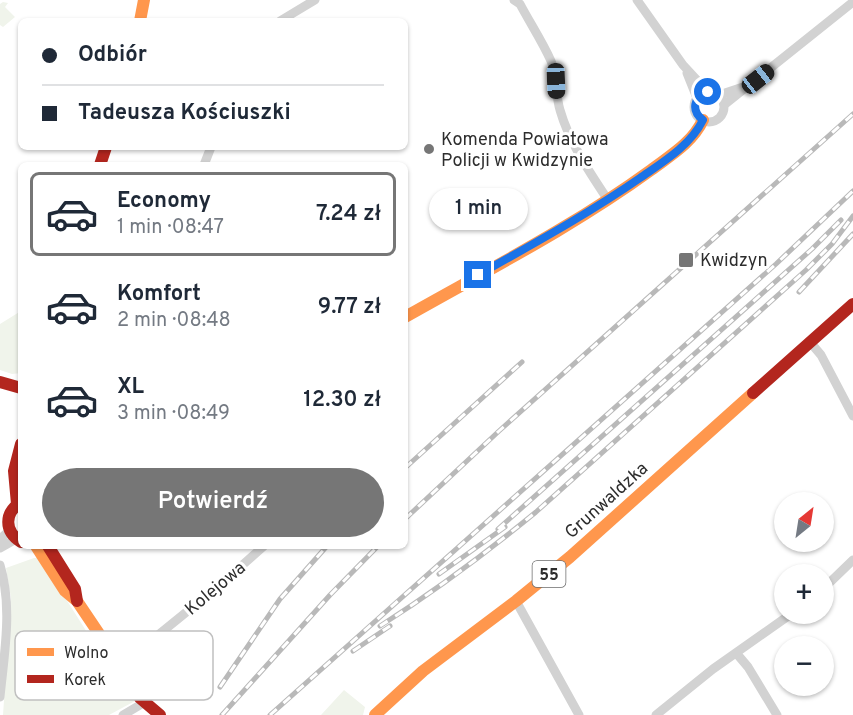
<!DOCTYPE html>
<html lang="pl">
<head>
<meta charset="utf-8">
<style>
	:root { --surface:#fff; --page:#f6f6f7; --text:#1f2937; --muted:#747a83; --line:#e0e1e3; --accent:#767676 }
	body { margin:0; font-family:Overpass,sans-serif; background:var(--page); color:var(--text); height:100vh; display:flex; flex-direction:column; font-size:22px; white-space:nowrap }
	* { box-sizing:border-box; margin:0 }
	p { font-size:20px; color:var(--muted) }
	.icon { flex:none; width:33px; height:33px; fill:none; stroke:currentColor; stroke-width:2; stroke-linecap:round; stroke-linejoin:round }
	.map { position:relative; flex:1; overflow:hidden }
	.side { position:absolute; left:18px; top:162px; width:390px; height:387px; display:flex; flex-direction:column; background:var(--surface); border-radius:9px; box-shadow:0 2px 4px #0004 }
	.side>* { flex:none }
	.banner { position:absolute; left:18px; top:18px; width:390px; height:132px; border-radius:9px; box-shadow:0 2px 4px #0004; display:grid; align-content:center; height:132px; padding:0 24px; background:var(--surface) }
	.needle { width:39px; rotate:30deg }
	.tools { position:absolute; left:774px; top:492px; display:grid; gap:12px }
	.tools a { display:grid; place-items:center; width:60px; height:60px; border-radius:50%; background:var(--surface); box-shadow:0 2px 4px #0004; font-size:30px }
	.end { position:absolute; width:27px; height:27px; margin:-14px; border:8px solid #1a73e8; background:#fff; box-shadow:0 0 0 3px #fff }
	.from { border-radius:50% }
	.bubble { position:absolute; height:42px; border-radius:21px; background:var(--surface); box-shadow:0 2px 4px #0004; font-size:20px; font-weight:600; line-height:42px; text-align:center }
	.car { position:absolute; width:18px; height:36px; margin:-18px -9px; border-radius:8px; box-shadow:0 0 4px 2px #0007; background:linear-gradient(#222 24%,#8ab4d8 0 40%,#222 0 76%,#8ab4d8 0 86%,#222 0) }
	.banner b { display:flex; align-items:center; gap:21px; height:57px; font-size:22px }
	.banner b+b { border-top:2px solid var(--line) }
	.banner i { width:15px; height:15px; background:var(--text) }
	ul { padding:10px 0 0; list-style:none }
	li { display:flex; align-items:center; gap:18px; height:84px; margin:0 12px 9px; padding:0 12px; border:3px solid transparent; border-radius:9px }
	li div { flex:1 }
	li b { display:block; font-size:22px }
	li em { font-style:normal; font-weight:600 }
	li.current { border-color:var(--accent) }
	li>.icon { width:54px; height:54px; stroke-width:1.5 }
	.primary-button { display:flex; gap:12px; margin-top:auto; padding:12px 24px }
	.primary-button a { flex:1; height:69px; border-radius:36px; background:var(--accent); color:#fff; font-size:24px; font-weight:600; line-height:69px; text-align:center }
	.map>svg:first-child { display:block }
	.green { fill:#f0f4eb }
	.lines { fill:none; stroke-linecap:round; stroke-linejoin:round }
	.street { stroke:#d2d2d2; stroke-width:9 }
	.slow { stroke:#ff974d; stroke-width:12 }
	.jam { stroke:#b3261e; stroke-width:12 }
	.rail-casing { stroke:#b9b9b9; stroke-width:5 }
	.rail { stroke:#fff; stroke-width:3; stroke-dasharray:9; stroke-linecap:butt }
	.route { stroke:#1a73e8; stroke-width:8 }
	.poi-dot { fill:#767676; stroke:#fff; stroke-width:2 }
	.labels { text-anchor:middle; stroke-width:6; stroke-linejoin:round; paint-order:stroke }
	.shield { fill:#fff; stroke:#6c6c6c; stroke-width:1.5 }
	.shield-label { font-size:16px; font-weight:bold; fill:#2d2d2d }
	.poi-label { font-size:18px; fill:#2d2d2d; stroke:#fff; text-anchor:start }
	.street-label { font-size:18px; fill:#2d2d2d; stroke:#fff }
	.key { fill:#fff; stroke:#c0c0c0; stroke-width:1.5 }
	.key-label { font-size:16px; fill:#2d2d2d }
</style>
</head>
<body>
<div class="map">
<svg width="853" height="715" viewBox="0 0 853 715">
	<rect width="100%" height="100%" fill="#fff"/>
	<path class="green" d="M3 2 8 3 5 7 15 17 3 27 0 25V4Z
		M21 311V373L12 374 0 370V324Z
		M34 558H40L109 667 135 701 109 715H3L11 598 6 568Z
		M344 690 365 707 363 715H321Z"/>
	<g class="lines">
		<path class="street" d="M514 0 520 4C530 23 542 41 551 61 558 77 555 94 560 110 569 142 590 173 608 200
			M637 0 683 65 708 92
			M280 21 315 0
			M687 73 697 98
			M694 107a15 15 0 1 1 30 0a15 15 0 1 1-30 0Z
			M719 95 743 87
			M724 105 853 2
			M204 165 211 147
			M810 342 821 355 853 416
			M0 539 9 531
			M0 548 16 539
			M0 565C13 607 4 655 0 697
			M824 588 853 560
			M516 601 579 715
			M737 654 748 667 777 715
			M117 662 131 657 221 584 264 546
			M132 681 137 652
			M123 715 145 702
			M656 715 713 669 791 614"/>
		<path class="slow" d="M140 21 144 0
			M405 317C488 270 574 226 651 170 671 155 692 143 703 120
			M36 546 65 591 77 601 145 702
			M375 715 423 671 516 601 570 557 753 393"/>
		<path class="jam" d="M100 165 106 147
			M0 382 21 388
			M753 393 853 304
			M21 502C4 513 4 531 21 542
			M17 504 14 471 21 444
			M48 546 75 589 77 601
			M140 698 160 715"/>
		<g class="rail-casing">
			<path id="rail" d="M799 292 853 234
				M405 468 522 362
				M405 519 499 431 853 114
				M498 529 812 249 841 220
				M439 574 505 527
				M380 626C435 591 486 553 536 512L806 270 832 244 853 216
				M353 651 390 626
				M220 687 280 599 327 546
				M222 715 330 595 378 546
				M270 715 776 264 853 191"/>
		</g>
		<use href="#rail" class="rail"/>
	</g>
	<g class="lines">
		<path class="route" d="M478 275C533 244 588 214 640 178 663 162 690 146 703 120 691 111 693 97 708 92"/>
	</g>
	<g class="poi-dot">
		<circle cx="429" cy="149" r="6"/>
		<rect x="678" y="252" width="16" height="16" rx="3"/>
	</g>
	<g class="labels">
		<rect class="shield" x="532.5" y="561" width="33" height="26" rx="4.5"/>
		<g class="shield-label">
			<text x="549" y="580">55</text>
		</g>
		<g class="poi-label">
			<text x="441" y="145">Komenda Powiatowa<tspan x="441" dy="21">Policji w Kwidzynie</tspan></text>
			<text x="700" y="266">Kwidzyn</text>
		</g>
		<g class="street-label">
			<text transform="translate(606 500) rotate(-42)" y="6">Grunwaldzka</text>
			<text transform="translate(215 588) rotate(-40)" y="6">Kolejowa</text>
		</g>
	</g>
	<rect x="15" y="631" width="198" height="69" rx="9" class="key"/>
	<rect x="27" y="648" width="27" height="8" fill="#ff974d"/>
	<rect x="27" y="675" width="27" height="8" fill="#b3261e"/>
	<g class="key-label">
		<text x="64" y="658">Wolno</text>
		<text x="64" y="685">Korek</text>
	</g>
</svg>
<div class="tools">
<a><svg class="needle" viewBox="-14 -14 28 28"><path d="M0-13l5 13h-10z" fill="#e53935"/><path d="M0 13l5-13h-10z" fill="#747a83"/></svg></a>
<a>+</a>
<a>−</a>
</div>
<i class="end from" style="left:708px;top:92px"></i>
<i class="end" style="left:478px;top:275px"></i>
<div class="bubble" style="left:429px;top:188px;width:99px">1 min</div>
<i class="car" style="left:758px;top:79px;rotate:52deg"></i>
<i class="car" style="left:556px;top:81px;rotate:178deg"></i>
<div class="banner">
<b><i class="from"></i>Odbiór</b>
<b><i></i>Tadeusza Kościuszki</b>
</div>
<section class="side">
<ul>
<li class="current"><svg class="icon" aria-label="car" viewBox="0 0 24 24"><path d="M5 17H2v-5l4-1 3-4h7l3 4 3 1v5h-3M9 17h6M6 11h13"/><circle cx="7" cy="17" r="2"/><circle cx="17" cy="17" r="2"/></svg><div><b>Economy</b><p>1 min · 08:47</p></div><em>7.24 zł</em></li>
<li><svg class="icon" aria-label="car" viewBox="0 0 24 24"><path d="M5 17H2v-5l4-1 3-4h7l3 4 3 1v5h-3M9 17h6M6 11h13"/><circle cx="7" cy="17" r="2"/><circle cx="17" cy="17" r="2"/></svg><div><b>Komfort</b><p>2 min · 08:48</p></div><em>9.77 zł</em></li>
<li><svg class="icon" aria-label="car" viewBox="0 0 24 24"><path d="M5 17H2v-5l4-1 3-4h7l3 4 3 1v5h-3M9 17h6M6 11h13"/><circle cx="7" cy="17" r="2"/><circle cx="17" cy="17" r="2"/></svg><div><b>XL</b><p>3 min · 08:49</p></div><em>12.30 zł</em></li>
</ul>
<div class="primary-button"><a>Potwierdź</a></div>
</section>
</div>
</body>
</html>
